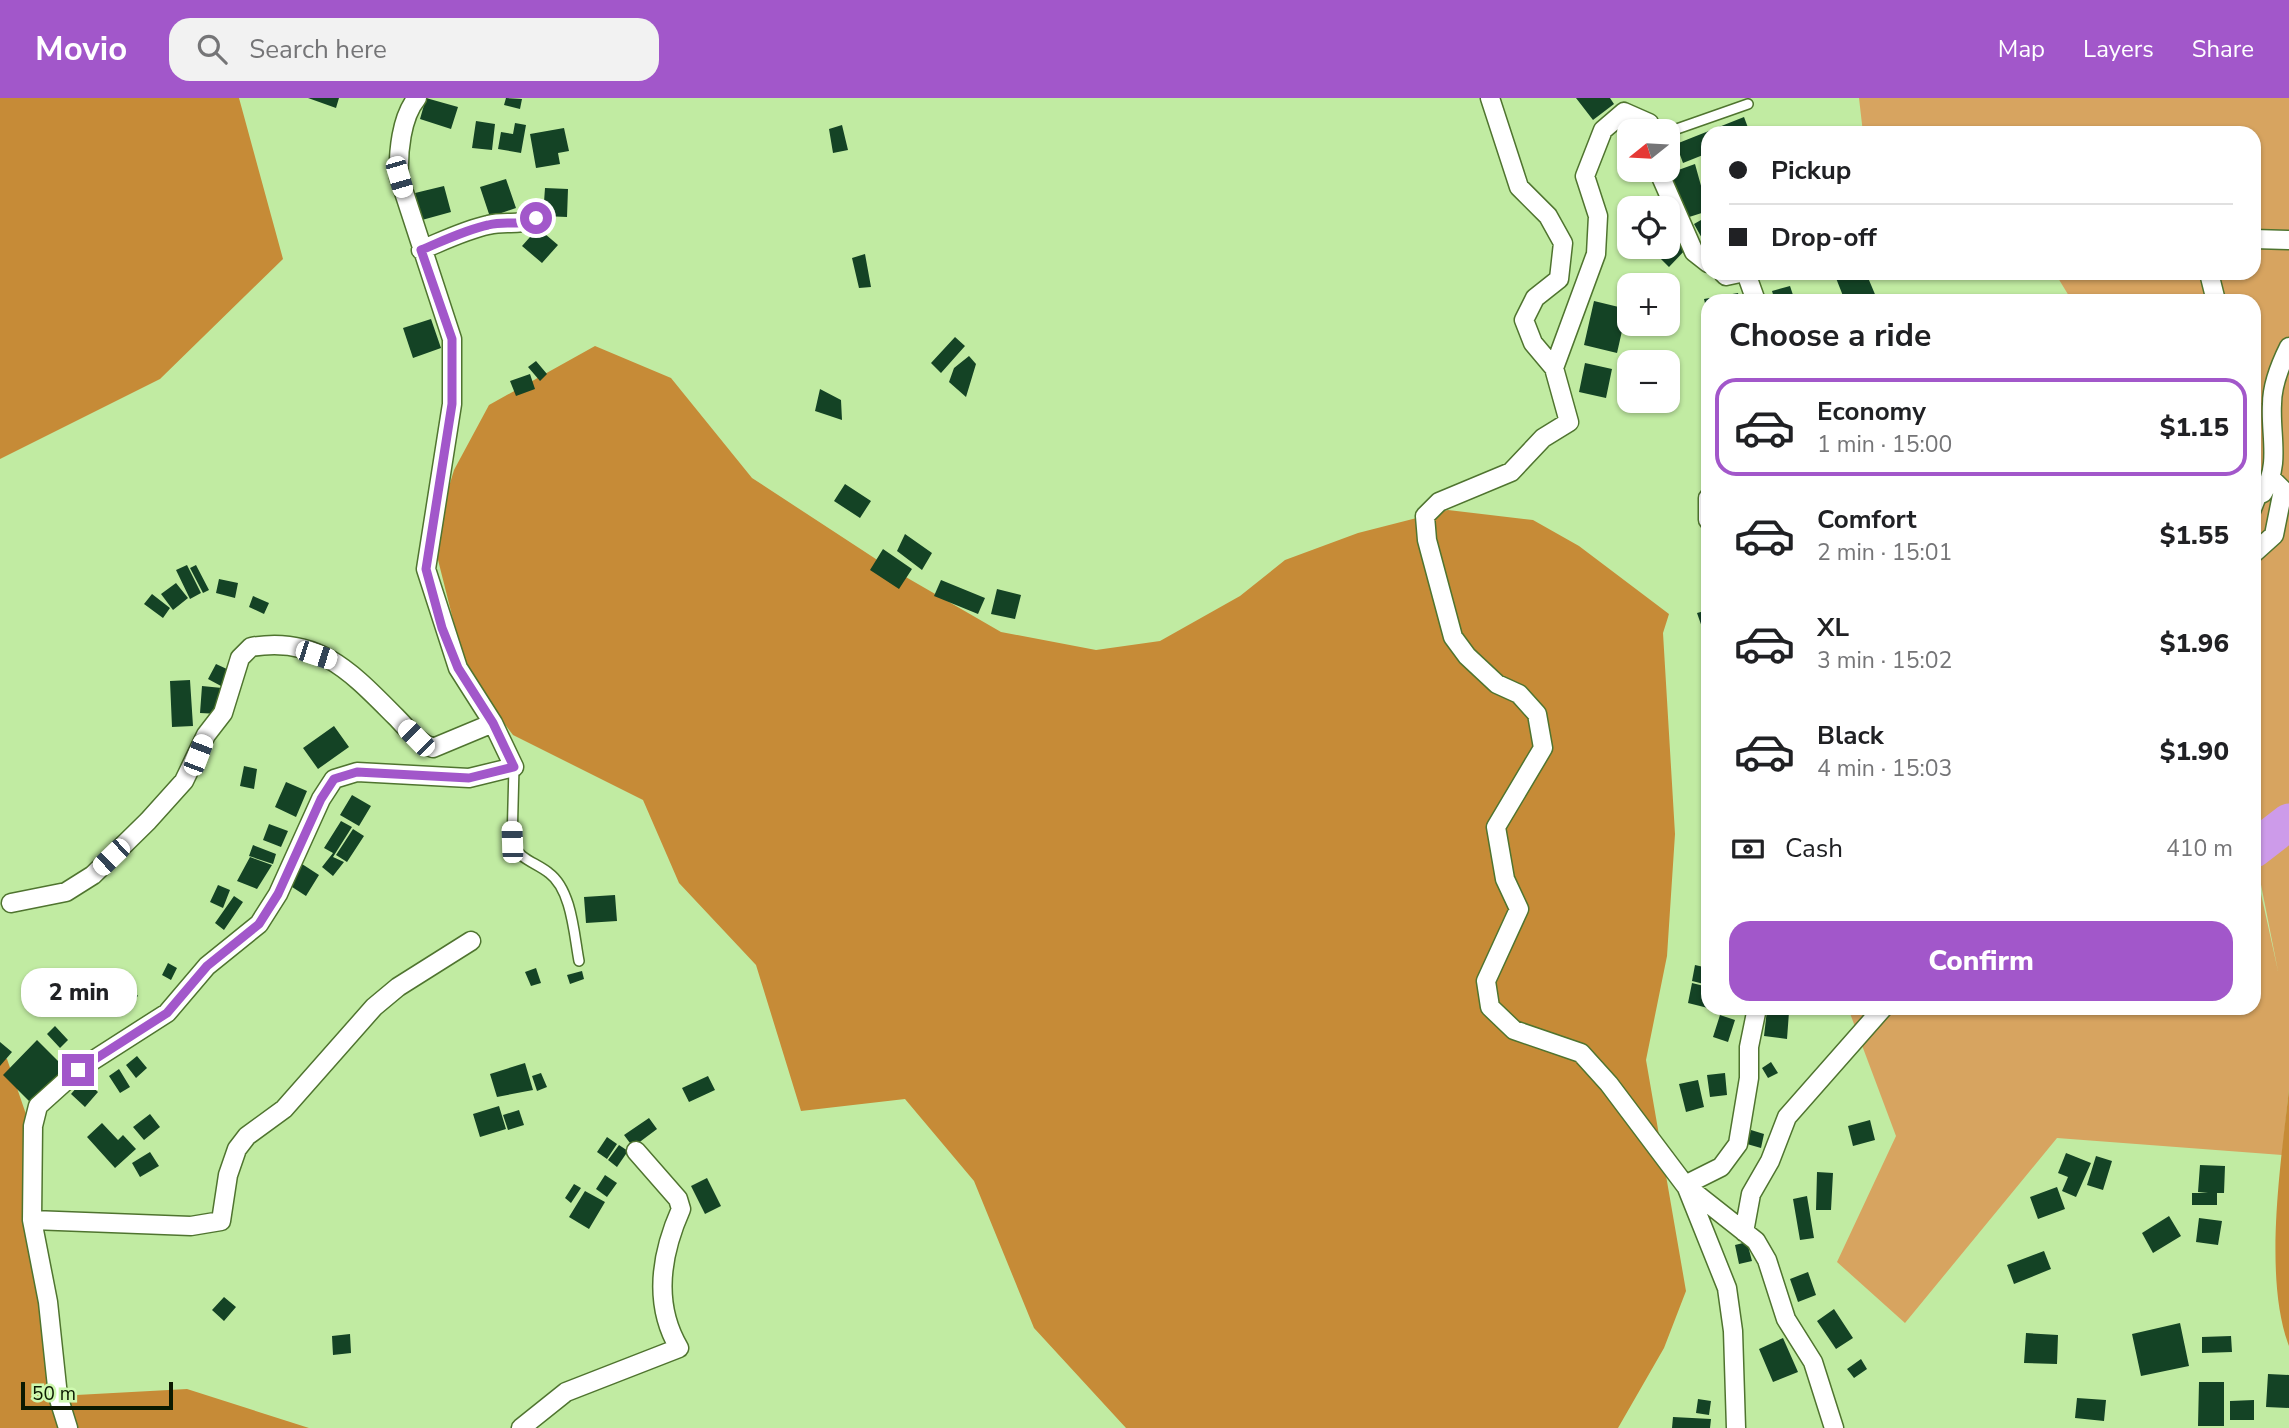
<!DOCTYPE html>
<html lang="en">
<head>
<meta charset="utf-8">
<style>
	:root { --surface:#fff; --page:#f2f2f2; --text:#202124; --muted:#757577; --line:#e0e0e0; --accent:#a257ca }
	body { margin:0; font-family:"Nunito Sans",sans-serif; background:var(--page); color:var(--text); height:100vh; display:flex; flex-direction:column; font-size:26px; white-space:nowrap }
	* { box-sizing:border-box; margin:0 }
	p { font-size:23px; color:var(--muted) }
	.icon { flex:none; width:38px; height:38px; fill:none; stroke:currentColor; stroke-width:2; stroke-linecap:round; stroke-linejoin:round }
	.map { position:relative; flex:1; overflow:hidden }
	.sheet { position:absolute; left:1701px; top:196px; width:560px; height:721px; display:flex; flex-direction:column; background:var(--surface); border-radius:21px; box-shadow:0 2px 5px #0004 }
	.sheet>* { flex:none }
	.hud { position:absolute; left:1701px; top:28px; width:560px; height:154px; border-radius:21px; box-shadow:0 2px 5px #0004; display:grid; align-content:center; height:154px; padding:0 28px; background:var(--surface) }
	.needle { width:46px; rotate:252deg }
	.controls { position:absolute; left:1617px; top:21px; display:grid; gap:14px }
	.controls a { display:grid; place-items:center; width:63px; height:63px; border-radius:14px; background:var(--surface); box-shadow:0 2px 5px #0004; font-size:35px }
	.scale { position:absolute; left:21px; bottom:18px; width:152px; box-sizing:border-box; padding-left:7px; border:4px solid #0b1a01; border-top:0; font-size:19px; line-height:24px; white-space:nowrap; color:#0b1a01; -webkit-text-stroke:5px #cef9af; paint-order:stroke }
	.end { position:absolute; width:32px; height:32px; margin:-16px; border:9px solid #a257ca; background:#fff; box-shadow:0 0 0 4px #fff }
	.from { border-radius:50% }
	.bubble { position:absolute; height:49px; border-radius:21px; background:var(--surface); box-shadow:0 2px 5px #0004; font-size:23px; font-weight:800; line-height:49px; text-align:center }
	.car { position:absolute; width:21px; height:42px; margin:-21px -10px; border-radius:9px; box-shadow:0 0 5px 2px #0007; background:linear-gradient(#fff 24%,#345 0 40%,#fff 0 76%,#345 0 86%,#fff 0) }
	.hud b { display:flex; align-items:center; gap:24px; height:66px; font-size:26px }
	.hud b+b { border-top:2px solid var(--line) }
	.hud i { width:18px; height:18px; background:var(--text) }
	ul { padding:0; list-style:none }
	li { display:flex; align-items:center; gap:21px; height:98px; margin:0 14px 10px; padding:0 14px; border:4px solid transparent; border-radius:21px }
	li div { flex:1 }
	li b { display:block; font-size:26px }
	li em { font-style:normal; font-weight:800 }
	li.current { border-color:var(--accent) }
	li>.icon { width:63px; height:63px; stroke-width:1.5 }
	h2 { padding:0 28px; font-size:32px; line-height:84px }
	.pay { display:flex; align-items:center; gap:18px; height:77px; padding:0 28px; font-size:26px }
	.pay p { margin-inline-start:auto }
	.cta { display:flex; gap:14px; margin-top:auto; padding:14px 28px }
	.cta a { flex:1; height:80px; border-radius:21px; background:var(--accent); color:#fff; font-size:28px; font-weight:800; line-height:80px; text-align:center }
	header { display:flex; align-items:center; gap:42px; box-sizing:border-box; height:98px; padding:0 35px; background:var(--accent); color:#fff }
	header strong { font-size:33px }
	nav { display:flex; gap:38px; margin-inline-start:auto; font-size:24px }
	.search { width:490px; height:63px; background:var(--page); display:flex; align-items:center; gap:18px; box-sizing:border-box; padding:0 24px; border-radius:21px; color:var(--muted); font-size:26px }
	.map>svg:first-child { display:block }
	.green { fill:#d7a460 }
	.forest { fill:#c68b37 }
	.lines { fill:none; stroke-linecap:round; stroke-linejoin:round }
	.river { stroke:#cd9bea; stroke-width:37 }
	.building { fill:#144325 }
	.service-casing { stroke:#4f742f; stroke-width:12 }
	.minor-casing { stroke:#4f742f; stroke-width:21 }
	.service { stroke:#fff; stroke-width:9 }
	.minor { stroke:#fff; stroke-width:18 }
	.route { stroke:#a257ca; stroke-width:9 }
</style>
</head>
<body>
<header>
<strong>Movio</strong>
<div class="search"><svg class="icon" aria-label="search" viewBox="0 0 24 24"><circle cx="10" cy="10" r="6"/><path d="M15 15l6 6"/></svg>Search here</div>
<nav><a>Map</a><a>Layers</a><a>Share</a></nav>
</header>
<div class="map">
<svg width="2289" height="1330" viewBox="0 0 2289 1330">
	<rect width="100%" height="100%" fill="#c1eba2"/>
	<path class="green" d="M1859 0H2289V991L2282 1057 2057 1040 1905 1225 1837 1164 1896 1038 1848 910H2254V764L2278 873 2254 751V203H2072L2055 175H2254V35H1863Z"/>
	<path class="forest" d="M0 0H239L283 161 160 281 0 361Z
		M595 248 671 280 752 380 885 467 1001 534 1096 552 1160 543 1240 498 1285 462 1358 435 1448 412 1533 422 1579 448 1669 516 1663 535 1675 736 1667 858 1646 962 1686 1193 1664 1250 1618 1330H1126L1034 1230 974 1083 905 1001 801 1013 756 867 679 785 643 702 513 637 467 577 433 442 454 372 489 307Z
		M0 956 7 961 28 1022 58 1298 187 1291 309 1330H0Z
		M2289 991V1248C2263 1179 2281 1065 2289 991Z"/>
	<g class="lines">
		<path class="river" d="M2254 751 2289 724"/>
	</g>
	<path class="building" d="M308 0H339L336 10Z
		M426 0 458 9 451 31 420 21Z
		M506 0 522 1 520 11 504 7Z
		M1576 0H1610L1614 6 1593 22Z
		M1744 19 1750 35H1708V55L1683 65 1676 46Z
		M476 23 495 26 492 52 472 50Z
		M515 25 526 27 521 55 498 51 501 34 513 36Z
		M842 27 848 52 833 55 829 31Z
		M564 30 569 53 558 55 560 66 536 70 530 36Z
		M1695 66 1708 113 1686 120 1670 75Z
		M506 81 516 110 490 119 480 89Z
		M444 88 451 114 422 122 415 95Z
		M545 90 568 91 567 119 543 118Z
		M1708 118V151L1694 126Z
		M538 130 558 147 542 165 522 148Z
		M1668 130 1687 150 1669 169 1649 149H1668Z
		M865 156 871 189 859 190 852 160Z
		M1834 175H1866L1877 201 1845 203Z
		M1790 188 1795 203H1775L1772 193Z
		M1738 195 1740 203H1708L1707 214 1704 201Z
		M1594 203 1627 211 1617 255 1584 247Z
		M431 221 441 250 413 260 403 230Z
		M955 239 965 248 941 275 931 265Z
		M969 258 976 266 966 299 949 284 954 270Z
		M536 263 547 276 540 283 528 269Z
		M1585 265 1612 271 1606 300 1579 294Z
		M530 276 535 291 516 298 510 283Z
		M820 291 841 302 842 322 815 313Z
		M845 386 871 403 860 420 834 403Z
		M905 436 932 455 922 472 897 453Z
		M883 451 912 471 899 491 870 472Z
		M187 467 201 495 190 501 176 472Z
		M196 467 209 492 203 495 190 470Z
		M219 481 238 485 235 500 216 495Z
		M941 482 985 500 978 516 934 498Z
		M176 485 188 500 173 512 161 496Z
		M997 491 1021 497 1015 521 991 516Z
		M152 496 170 510 163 520 144 506Z
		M253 498 269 505 264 516 249 509Z
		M1708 512V534L1704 535 1697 515Z
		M216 566 229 572 221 588 208 581Z
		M190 582 193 628 172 629 170 583Z
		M202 588 222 590 220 616 200 615Z
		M334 628 349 649 318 671 303 650Z
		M244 668 257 671 254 691 240 688Z
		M286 684 307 693 296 719 275 709Z
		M352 697 371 708 359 728 340 717Z
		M341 723 352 729 333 759 344 764 333 778 322 769 333 755 324 750Z
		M269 726 288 733 281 749 263 742Z
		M353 731 364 738 347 764 336 757Z
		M253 747 276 756 273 766 249 758Z
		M250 759 272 767 257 791 237 783Z
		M302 766 319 777 306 798 289 787Z
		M218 787 230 792 223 810 210 804Z
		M615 797 617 823 586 825 584 799Z
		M234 798 243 804 224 832 215 825Z
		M168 865 177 870 171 882 162 877Z
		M1695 867 1708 870V887L1692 883Z
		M536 870 541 885 531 888 525 874Z
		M582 873 584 881 570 886 567 877Z
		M125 882 138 898 123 910 110 894Z
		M1692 885 1708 889V910L1688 905Z
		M1767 912 1789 914 1787 941 1764 938Z
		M1720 917 1735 922 1728 944 1713 939Z
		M55 928 68 942 60 950 47 936Z
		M37 942 66 971 32 1006 3 977Z
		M0 944 12 954 0 968Z
		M137 958 147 970 136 980 126 967Z
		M1771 964 1778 975 1768 980 1762 970Z
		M525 965 533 992 497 999 490 976Z
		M119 971 130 989 120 995 109 978Z
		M541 975 547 989 537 993 532 978Z
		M1725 975 1727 997 1710 999 1707 977Z
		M708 978 715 992 689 1004 682 990Z
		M84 981 98 994 85 1009 71 996Z
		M1698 982 1704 1009 1686 1014 1679 986Z
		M499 1008 506 1031 480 1039 473 1016Z
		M519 1012 524 1027 508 1032 503 1017Z
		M150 1016 160 1029 144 1042 133 1029Z
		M649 1020 657 1031 633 1049 624 1037Z
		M1870 1022 1875 1042 1853 1048 1848 1028Z
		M102 1025 118 1042 123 1037 136 1051 115 1070 87 1039Z
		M1751 1032 1764 1036 1761 1050 1747 1046Z
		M607 1039 617 1046 607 1061 597 1054Z
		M619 1047 628 1053 617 1069 608 1062Z
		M150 1054 159 1068 140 1079 132 1065Z
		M2066 1055 2091 1065 2076 1099 2062 1093 2068 1079 2058 1075Z
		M2096 1058 2112 1063 2103 1092 2087 1087Z
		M2200 1067 2225 1068 2224 1095H2217V1107H2192V1095H2208L2198 1094Z
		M1817 1074 1833 1075 1831 1112H1816Z
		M605 1077 617 1085 607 1099 596 1091Z
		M707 1080 721 1108 705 1116 691 1088Z
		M574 1086 581 1090 571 1105 565 1100Z
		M2057 1089 2065 1111 2038 1121 2030 1099Z
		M585 1093 605 1104 589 1131 569 1119Z
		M1807 1098 1814 1140 1800 1142 1793 1101Z
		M2169 1118 2181 1138 2153 1155 2142 1135Z
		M2199 1120 2222 1123 2218 1147 2196 1144Z
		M1747 1144 1752 1163 1739 1166 1735 1147Z
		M2044 1153 2051 1171 2014 1186 2007 1167Z
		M1808 1174 1816 1197 1798 1204 1790 1181Z
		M224 1199 236 1209 224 1223 212 1212Z
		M1834 1211 1853 1240 1836 1251 1817 1223Z
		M2180 1225 2189 1268 2141 1278 2132 1236Z
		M2026 1235 2058 1237 2057 1266 2024 1265Z
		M350 1236 351 1255 333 1257 332 1238Z
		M2231 1238 2232 1254 2202 1255V1239Z
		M1783 1240 1798 1274 1773 1284 1759 1251Z
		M1861 1261 1867 1271 1854 1280 1847 1271Z
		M2268 1276 2289 1277V1310L2266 1309Z
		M2199 1284H2224V1328H2198Z
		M2077 1300 2106 1302 2104 1323 2075 1320Z
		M1698 1301 1711 1303 1709 1317 1696 1315Z
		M2254 1302V1322H2230V1303Z
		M1673 1319 1711 1321 1710 1330H1672Z"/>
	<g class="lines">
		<g class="service-casing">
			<path id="service" d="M1649 25 1671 33 1748 6
				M2254 418 2263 395
				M514 669 512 745C520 762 535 764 549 775 572 792 574 837 579 863"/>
		</g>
		<g class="minor-casing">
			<path id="minor" d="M1490 0 1519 89 1548 118 1563 145 1559 181 1535 200 1524 222 1533 245 1554 270 1569 324 1543 340 1511 374 1439 404 1425 418 1427 442 1453 539 1467 558 1497 586 1519 596 1537 616 1543 650 1496 729 1505 781 1519 811 1486 883 1490 909 1514 932 1581 955 1609 986 1685 1087 1756 1143 1767 1162 1786 1221 1813 1264 1834 1330
				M1658 72 1694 154 1708 165
				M2254 141 2289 142
				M421 152C443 143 465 132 488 127 508 122 516 129 536 120
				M1723 175 1726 178 1740 175
				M1746 175 1756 203
				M2209 175 2216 203
				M1554 270 1596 156 1598 118 1585 78 1603 32 1624 14 1649 25 1650 33
				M2254 392 2263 395C2281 367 2270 337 2272 306 2272 288 2281 265 2289 249
				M1708 400V422
				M2254 455 2274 437 2283 392 2272 381
				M11 805 66 794 93 777 148 723 184 683 206 637 223 615 240 560 251 549C319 537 353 576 396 619 407 630 417 644 433 650L493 625
				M1685 1087 1721 1069 1738 1046 1749 980V949L1757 910
				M1687 1090 1727 1190 1733 1233 1736 1330
				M32 1122 191 1128 221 1123 228 1077 237 1051 247 1038 284 1011 374 909 398 889 471 843
				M1744 1134 1751 1096 1770 1063 1787 1019 1883 910
				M68 1330 58 1298 48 1204 32 1122 33 1028 38 1008 78 972 167 915 207 868 259 826 278 796 321 701 334 681 357 674 469 680 514 669 493 625 458 570 426 471 452 306V241L399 79C398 55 401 19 417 0
				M521 1330 566 1294 679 1250C653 1206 661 1156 681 1111L678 1101 636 1053"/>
		</g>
		<use href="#service" class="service"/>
		<use href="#minor" class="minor"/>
	</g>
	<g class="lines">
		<path class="route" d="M78 972 167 915 207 868 259 826 278 796 321 701 334 681 357 674 469 680 514 669 493 625 458 570 442 530 426 471 452 306V241L421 152C443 143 465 132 488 127 508 122 516 129 536 120"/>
	</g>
</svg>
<div class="controls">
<a><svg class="needle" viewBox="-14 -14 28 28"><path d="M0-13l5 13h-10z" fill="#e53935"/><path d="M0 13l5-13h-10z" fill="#757577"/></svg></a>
<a><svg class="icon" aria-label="locate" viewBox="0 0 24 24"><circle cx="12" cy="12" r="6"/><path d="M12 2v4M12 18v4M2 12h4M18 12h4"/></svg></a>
<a>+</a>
<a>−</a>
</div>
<div class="scale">50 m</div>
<i class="end from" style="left:536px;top:120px"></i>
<i class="end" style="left:78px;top:972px"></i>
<div class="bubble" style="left:21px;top:870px;width:116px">2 min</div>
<i class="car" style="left:399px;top:79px;rotate:164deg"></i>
<i class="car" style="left:316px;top:557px;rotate:108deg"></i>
<i class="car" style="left:416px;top:640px;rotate:315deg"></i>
<i class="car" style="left:198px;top:657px;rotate:21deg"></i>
<i class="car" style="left:512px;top:744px;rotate:358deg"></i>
<i class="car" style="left:111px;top:759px;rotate:226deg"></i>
<div class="hud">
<b><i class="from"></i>Pickup</b>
<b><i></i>Drop-off</b>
</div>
<section class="sheet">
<h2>Choose a ride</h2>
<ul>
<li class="current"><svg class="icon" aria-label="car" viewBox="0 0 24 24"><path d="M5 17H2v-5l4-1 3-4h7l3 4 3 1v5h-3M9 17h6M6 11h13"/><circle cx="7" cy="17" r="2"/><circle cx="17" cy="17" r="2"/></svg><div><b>Economy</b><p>1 min · 15:00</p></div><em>$1.15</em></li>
<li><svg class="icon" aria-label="car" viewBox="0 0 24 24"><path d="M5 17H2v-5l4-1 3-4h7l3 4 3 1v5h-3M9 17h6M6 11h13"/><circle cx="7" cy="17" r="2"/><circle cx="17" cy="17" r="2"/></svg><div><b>Comfort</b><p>2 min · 15:01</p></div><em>$1.55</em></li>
<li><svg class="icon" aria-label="car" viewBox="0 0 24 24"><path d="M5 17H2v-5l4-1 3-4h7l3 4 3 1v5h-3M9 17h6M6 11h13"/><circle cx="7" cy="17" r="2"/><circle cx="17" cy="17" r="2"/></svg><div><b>XL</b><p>3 min · 15:02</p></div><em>$1.96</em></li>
<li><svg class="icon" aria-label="car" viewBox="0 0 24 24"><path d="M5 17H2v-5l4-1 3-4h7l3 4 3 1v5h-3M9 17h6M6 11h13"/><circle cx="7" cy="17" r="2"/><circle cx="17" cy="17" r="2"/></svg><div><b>Black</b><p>4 min · 15:03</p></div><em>$1.90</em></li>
</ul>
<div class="pay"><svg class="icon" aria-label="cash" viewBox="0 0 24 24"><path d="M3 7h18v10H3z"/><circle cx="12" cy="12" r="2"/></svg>Cash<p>410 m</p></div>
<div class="cta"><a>Confirm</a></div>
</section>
</div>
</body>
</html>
